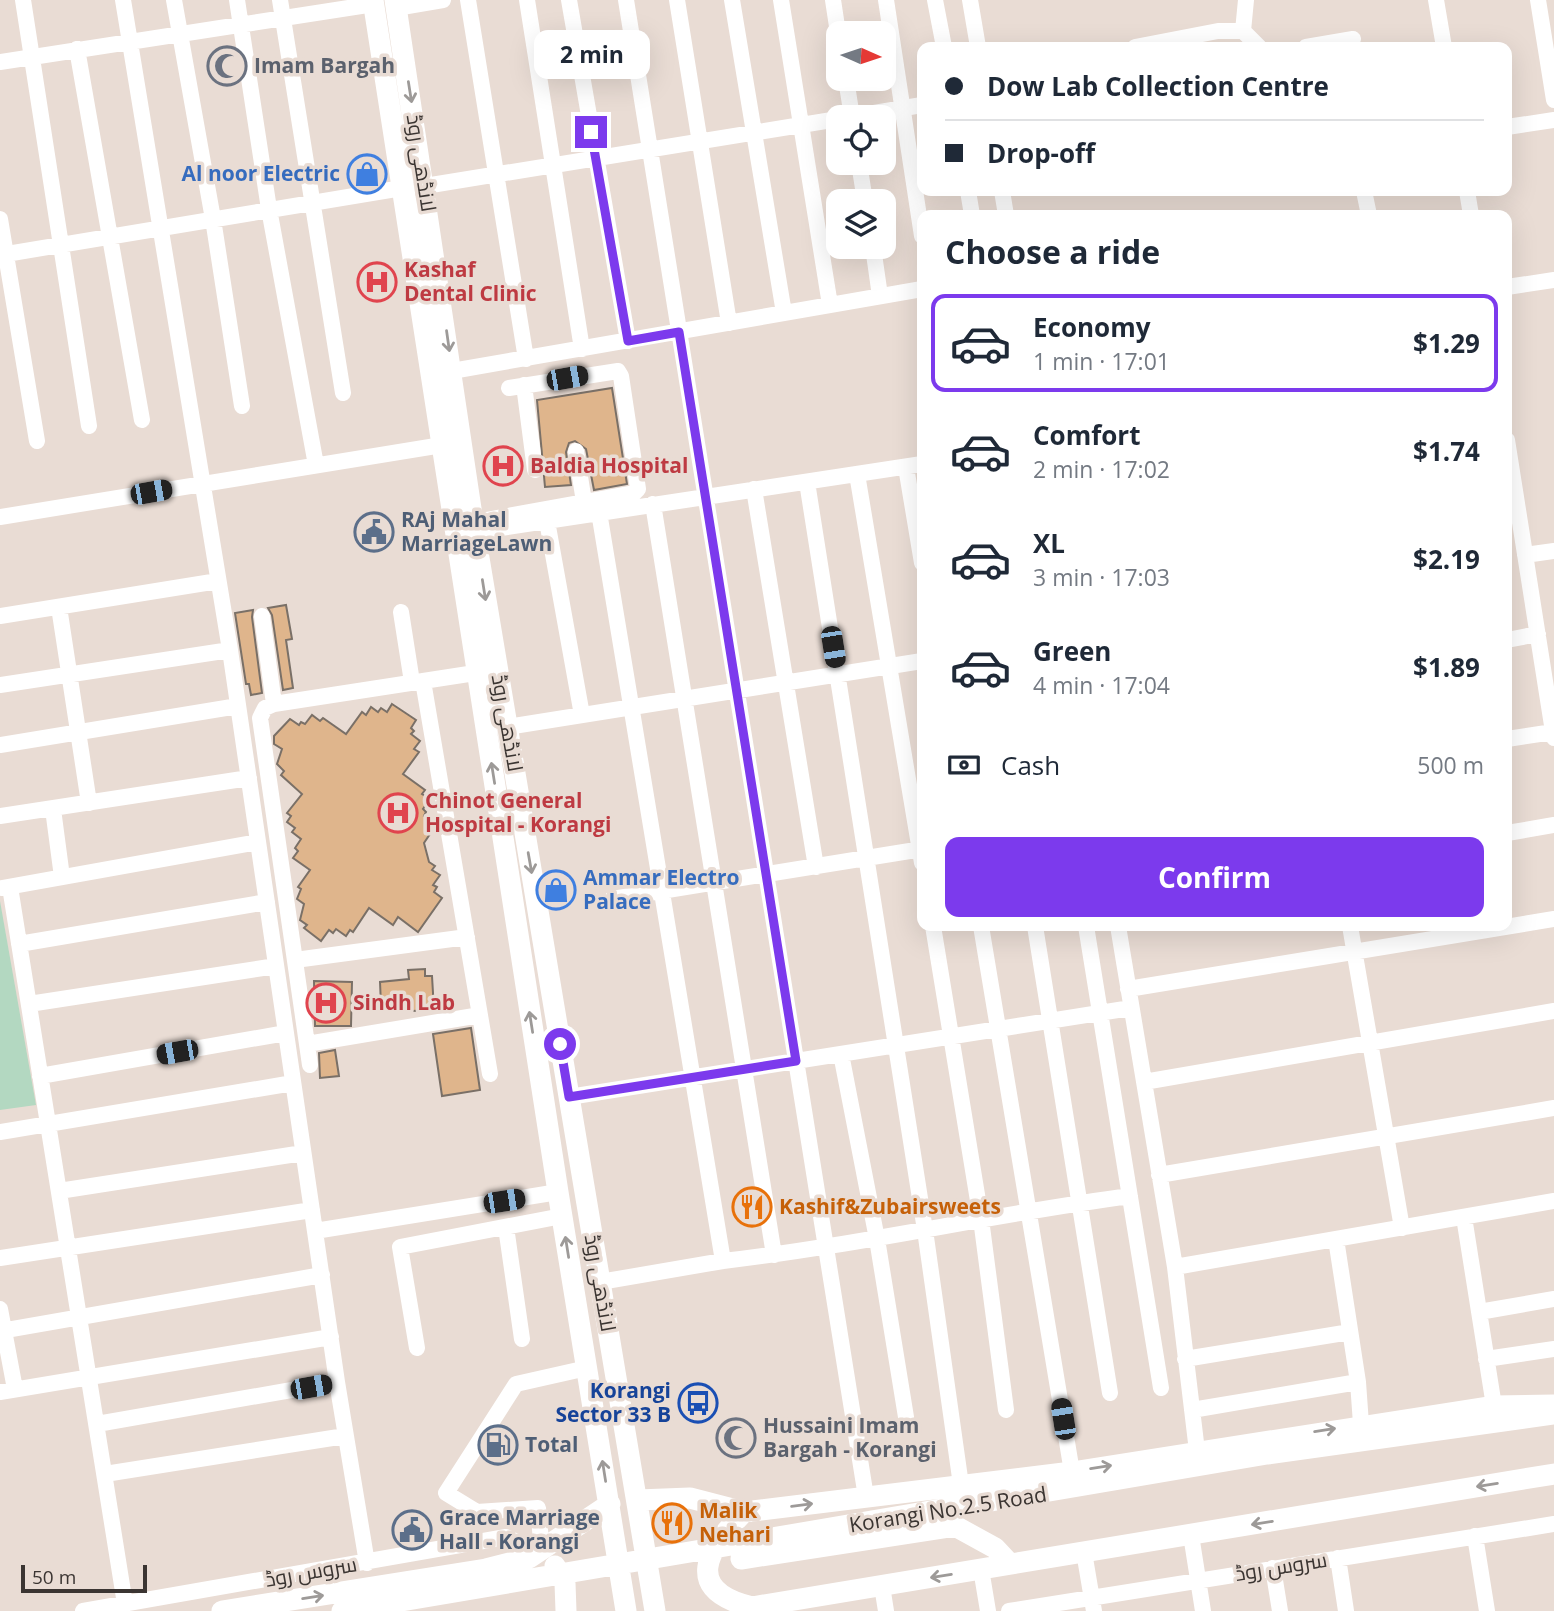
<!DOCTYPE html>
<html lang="en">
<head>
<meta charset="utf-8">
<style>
	:root { --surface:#fff; --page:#f6f6f7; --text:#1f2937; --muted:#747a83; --line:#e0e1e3; --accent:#7c3aed }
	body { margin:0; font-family:"Open Sans",Cairo,sans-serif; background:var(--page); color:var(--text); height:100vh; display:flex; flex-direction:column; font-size:26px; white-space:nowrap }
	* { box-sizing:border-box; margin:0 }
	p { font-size:23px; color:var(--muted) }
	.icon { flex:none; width:38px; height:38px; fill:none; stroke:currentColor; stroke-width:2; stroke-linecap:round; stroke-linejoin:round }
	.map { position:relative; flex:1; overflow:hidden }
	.sheet { position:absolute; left:917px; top:210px; width:595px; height:721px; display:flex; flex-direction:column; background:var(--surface); border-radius:14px; box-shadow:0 7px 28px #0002 }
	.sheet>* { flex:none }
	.hud { position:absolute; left:917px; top:42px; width:595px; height:154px; border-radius:14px; box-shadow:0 7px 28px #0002; display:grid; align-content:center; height:154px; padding:0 28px; background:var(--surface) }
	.needle { width:46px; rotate:93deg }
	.buttons { position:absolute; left:826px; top:21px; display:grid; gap:14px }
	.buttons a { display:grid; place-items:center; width:70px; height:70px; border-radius:14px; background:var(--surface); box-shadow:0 7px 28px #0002; font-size:35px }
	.scale { position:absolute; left:21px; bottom:18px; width:126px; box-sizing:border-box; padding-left:7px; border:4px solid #3b3532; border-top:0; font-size:19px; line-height:24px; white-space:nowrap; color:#3b3532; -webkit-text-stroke:5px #e9dcd4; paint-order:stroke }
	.end { position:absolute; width:32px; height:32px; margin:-16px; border:9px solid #7c3aed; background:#fff; box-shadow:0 0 0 4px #fff }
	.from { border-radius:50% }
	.bubble { position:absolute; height:49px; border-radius:14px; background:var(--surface); box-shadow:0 7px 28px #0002; font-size:23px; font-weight:700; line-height:49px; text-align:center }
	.car { position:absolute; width:21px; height:42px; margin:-21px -10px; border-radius:9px; box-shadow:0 0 5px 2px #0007; background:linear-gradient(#222 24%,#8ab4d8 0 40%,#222 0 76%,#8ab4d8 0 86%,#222 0) }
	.hud b { display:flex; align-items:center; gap:24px; height:66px; font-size:26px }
	.hud b+b { border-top:2px solid var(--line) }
	.hud i { width:18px; height:18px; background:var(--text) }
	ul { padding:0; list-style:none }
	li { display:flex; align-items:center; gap:21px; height:98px; margin:0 14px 10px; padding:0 14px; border:4px solid transparent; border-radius:14px }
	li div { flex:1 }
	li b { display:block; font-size:26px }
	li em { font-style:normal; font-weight:700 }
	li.current { border-color:var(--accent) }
	li>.icon { width:63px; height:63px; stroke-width:1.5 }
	h2 { padding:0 28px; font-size:32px; line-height:84px }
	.pay { display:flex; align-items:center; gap:18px; height:77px; padding:0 28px; font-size:26px }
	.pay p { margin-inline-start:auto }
	.action { display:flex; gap:14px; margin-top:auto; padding:14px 28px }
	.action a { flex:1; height:80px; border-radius:14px; background:var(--accent); color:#fff; font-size:28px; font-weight:700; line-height:80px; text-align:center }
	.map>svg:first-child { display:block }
	.green { fill:#b3d8c1 }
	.building { fill:#dfb58c; stroke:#7a7067; stroke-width:2 }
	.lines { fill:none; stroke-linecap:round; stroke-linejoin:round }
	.minor { stroke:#fff; stroke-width:16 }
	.major { stroke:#fff; stroke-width:21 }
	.oneway { stroke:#9d9a98 }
	.route { stroke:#7c3aed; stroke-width:9 }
	.labels { text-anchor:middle; stroke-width:7; stroke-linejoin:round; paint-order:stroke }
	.worship-label { font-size:21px; font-weight:bold; fill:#5b616d; stroke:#e9dcd4; text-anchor:start }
	.street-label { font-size:21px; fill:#3b3532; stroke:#e9dcd4 }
	.shop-label { font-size:21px; font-weight:bold; fill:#366cbe; stroke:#e9dcd4; text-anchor:end }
	.health-label { font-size:21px; font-weight:bold; fill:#be3a42; stroke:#e9dcd4; text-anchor:start }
	.service-label { font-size:21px; font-weight:bold; fill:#4e5e75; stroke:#e9dcd4; text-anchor:start }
	.food-label { font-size:21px; font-weight:bold; fill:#c56008; stroke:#e9dcd4; text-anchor:start }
	.transit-label { font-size:21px; font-weight:bold; fill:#164399; stroke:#e9dcd4; text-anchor:end }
</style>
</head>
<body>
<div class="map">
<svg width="1554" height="1611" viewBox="0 0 1554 1611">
	<rect width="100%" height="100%" fill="#e9dcd4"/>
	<path class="green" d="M0 901 36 1105 0 1110Z"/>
	<path class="building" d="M612 388 627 484 594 490 586 449 575 441 569 443 566 452 571 485 545 487 537 400Z
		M286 605 292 639 286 640 293 688 283 690 272 615 268 608Z
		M253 610 252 617 262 693 251 695 249 684H246L235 613Z
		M392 704 416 720 411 728 414 731 411 734 420 741 414 749 419 752 403 774 425 790 422 794 430 799 423 809 426 812 424 816 433 822 426 831 430 834 424 843 429 862 435 866 432 870 440 875 433 885 437 887 434 892 442 898 418 932 398 917 393 925 369 908 353 932 350 930 346 936 336 929 333 933 329 930 321 941 304 928 307 925 300 920 304 904 297 899 301 889 298 887 310 870 293 858 298 851 295 848 301 839 292 832 295 828 287 822 291 816 287 813 302 794 281 775 284 771 277 764 282 749 274 744V736L290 719 299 725 301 722 305 724 312 715 320 721 323 718 346 734 362 712 366 715 371 707 378 712 381 708 387 712Z
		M425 969V976H432L434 1010 411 1011 410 1003 381 1005 380 982 409 979 408 970Z
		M314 981 352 982 351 1026H315Z
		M471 1028 480 1090 442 1096 433 1034Z
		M335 1050 339 1076 320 1078 319 1053Z"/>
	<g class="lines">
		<path class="minor" d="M23 0 89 426
			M123 0 230 650 337 1382 367 1563
			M174 0 213 219 242 406
			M237 0 269 209 316 465
			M280 0 343 393
			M468 0 526 359
			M527 0 582 349
			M569 0 628 341
			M626 0 866 1497
			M677 0 729 323
			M732 0 784 313
			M781 0 830 305
			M833 0 838 33
			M886 0 922 236
			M935 0 944 47
			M970 0 978 47
			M1436 0 1444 47
			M1538 0 1554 100
			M396 8 443 0
			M1243 31 1246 0
			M1135 47 1218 31H1243L1259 47
			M1306 47 1353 39
			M77 49 142 420
			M0 62 374 4
			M846 79 852 117
			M850 117 922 105
			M1507 127 1554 120
			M859 163 865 201
			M425 186 838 119
			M968 191 972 215
			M1002 191 1006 215
			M1364 191 1369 215
			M1467 191 1471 215
			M0 219 37 441
			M873 247 880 296
			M0 255 402 188
			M1507 287 1554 280
			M452 371 922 289
			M524 385 535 470
			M1507 440 1554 738
			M576 451 584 502
			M906 467 922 563
			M857 474 922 863
			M807 482 925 1230 961 1485
			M754 489 816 867
			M653 504 774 1255
			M599 512 723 1261 600 1282
			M0 517 442 445
			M486 520 634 493 638 489 621 376 618 371 509 388
			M547 521 582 715
			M475 532 922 464
			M1525 555 1554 551
			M59 607 89 803
			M401 612 412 682
			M0 616 218 581
			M262 616 274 704
			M1507 640 1538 634
			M423 681 490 1074
			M0 685 230 650
			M507 727 922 661
			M1507 739 1553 732
			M0 745 238 706
			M53 809 62 877
			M0 816 249 778
			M1507 833 1554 825
			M10 887 125 1604
			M2 888 258 842
			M612 899 922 849
			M933 926 981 1219 1006 1410
			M981 926 1072 1472
			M1035 926 1110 1393
			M1086 926 1161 1388
			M1118 926 1175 1267 1197 1451
			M1350 926 1402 1228
			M19 944 267 902
			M295 960 467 937
			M1128 989 1554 919
			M29 1004 276 966
			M307 1044 480 1015
			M841 1054 877 1239 906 1417
			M310 1065 260 718 265 708 274 704 488 671
			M40 1076 286 1033
			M1144 1082 1554 1011
			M569 1097 1131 1008
			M0 1132 293 1083
			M1159 1175 1554 1108
			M59 1191 303 1153
			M1464 1217 1494 1406
			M506 1227 522 1339
			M315 1231 558 1192
			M1336 1239 1358 1382 1361 1424
			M0 1258 312 1210
			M723 1261C860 1245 994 1214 1130 1196
			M1175 1267 1554 1201
			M0 1309 15 1389
			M1479 1312 1554 1299
			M0 1331 322 1275
			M417 1348 400 1247 562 1216
			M1185 1359 1350 1332
			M1486 1359 1554 1349
			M0 1392 331 1337
			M1192 1410 1358 1382
			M97 1424 337 1382
			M105 1474 345 1436
			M1191 1535 1203 1611
			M1475 1536 1487 1611
			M542 1551 538 1508 477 1512 446 1493 516 1384 587 1368
			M1084 1552 1094 1611
			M1338 1558 1346 1611
			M1273 1568 1280 1611
			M981 1569 988 1611
			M882 1586 886 1611
			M83 1611 506 1537 515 1541 529 1558
			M1009 1611 1554 1524"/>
		<path class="major" d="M373 0 558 1192 626 1611
			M395 0 473 522 655 1611
			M638 1500 690 1498 744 1512 1072 1472 1494 1406 1554 1405
			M744 1512C707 1549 682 1590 752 1607
			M741 1559 955 1526 995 1548 1010 1564
			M555 1566 565 1583 566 1611
			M222 1611 486 1569 529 1558 610 1504
			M342 1611 1267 1454 1554 1414
			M742 1611 752 1607 1554 1474"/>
	</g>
	<defs><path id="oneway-shaft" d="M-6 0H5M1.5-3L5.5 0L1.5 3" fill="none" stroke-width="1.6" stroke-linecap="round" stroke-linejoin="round" transform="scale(1.75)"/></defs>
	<g class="oneway">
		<use href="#oneway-shaft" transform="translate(410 92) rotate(81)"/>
		<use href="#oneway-shaft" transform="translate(448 341) rotate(82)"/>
		<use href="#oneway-shaft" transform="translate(484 590) rotate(81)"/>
		<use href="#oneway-shaft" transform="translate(493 773) rotate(-99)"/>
		<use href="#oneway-shaft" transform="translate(530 863) rotate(80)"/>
		<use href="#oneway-shaft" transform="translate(531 1022) rotate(-99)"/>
		<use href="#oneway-shaft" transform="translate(567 1247) rotate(-99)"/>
		<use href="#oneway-shaft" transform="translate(1325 1430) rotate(-9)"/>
		<use href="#oneway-shaft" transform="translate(1101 1467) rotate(-9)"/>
		<use href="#oneway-shaft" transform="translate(604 1471) rotate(-99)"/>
		<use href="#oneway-shaft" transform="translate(1487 1485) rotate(171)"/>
		<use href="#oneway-shaft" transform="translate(802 1505) rotate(-7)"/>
		<use href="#oneway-shaft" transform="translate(1262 1523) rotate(171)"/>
		<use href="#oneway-shaft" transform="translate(941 1576) rotate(171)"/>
		<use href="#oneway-shaft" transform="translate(313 1597) rotate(-9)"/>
	</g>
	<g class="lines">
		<path class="route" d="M560 1044 569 1097 796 1061 679 332 628 341 591 132"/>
	</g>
	<defs>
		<g id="mosque-ring" transform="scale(2.0125)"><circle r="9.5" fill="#e9dcd4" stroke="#6b7280" stroke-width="1.5"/><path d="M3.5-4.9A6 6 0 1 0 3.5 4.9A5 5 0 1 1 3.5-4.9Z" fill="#6b7280"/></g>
		<g id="shop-ring" transform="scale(2.0125)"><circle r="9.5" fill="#e9dcd4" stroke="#3f7fe0" stroke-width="1.5"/><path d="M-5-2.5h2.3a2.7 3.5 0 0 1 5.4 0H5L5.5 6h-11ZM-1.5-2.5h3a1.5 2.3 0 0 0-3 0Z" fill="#3f7fe0"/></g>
		<g id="hospital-ring" transform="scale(2.0125)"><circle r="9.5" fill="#e9dcd4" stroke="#e0444e" stroke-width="1.5"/><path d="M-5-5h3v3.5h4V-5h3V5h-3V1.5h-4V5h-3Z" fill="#e0444e"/></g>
		<g id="civic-ring" transform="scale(2.0125)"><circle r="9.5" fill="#e9dcd4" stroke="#5c6f8a" stroke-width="1.5"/><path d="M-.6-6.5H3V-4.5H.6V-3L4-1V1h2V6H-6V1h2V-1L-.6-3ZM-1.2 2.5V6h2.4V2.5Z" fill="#5c6f8a"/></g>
		<g id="restaurant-ring" transform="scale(2.0125)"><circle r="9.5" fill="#e9dcd4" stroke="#e8710a" stroke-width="1.5"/><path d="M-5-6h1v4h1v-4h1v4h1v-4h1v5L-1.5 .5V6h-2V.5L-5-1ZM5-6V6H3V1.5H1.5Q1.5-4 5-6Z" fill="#e8710a"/></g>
		<g id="bus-ring" transform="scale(2.0125)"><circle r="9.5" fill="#e9dcd4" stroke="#1a4fb4" stroke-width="1.5"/><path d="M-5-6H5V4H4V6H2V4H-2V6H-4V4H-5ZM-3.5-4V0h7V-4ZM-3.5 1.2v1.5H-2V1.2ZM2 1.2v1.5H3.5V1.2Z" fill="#1a4fb4"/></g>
		<g id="fuel-ring" transform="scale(2.0125)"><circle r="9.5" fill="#e9dcd4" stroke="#5c6f8a" stroke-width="1.5"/><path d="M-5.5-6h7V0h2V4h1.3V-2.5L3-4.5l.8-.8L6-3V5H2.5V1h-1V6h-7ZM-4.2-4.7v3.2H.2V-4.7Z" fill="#5c6f8a"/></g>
	</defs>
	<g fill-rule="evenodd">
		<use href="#mosque-ring" x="227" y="66"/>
		<use href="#shop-ring" x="367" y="174"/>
		<use href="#hospital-ring" x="377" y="282"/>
		<use href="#hospital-ring" x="503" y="466"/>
		<use href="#civic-ring" x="374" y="532"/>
		<use href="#hospital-ring" x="398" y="813"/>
		<use href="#shop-ring" x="556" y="890"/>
		<use href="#hospital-ring" x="326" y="1003"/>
		<use href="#restaurant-ring" x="752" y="1207"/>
		<use href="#bus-ring" x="698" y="1403"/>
		<use href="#mosque-ring" x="736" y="1438"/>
		<use href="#fuel-ring" x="498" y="1445"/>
		<use href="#restaurant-ring" x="672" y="1523"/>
		<use href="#civic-ring" x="412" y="1530"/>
	</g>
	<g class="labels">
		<g class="worship-label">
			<text x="254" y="73">Imam Bargah</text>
			<text x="763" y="1433">Hussaini Imam<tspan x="763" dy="24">Bargah - Korangi</tspan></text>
		</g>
		<g class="street-label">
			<text transform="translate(421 163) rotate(81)" y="7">لانڈھی روڈ</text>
			<text transform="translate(507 723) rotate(80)" y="7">لانڈھی روڈ</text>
			<text transform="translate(600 1283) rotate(80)" y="7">لانڈھی روڈ</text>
			<text transform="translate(948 1510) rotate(-9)" y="7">Korangi No.2.5 Road</text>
			<text transform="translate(1281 1567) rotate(-9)" y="7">سروس روڈ</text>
			<text transform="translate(311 1572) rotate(-10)" y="7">سروس روڈ</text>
		</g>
		<g class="shop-label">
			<text x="340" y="181">Al noor Electric</text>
			<text x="583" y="885" text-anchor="start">Ammar Electro<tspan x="583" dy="24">Palace</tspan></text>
		</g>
		<g class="health-label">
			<text x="404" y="277">Kashaf<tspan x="404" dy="24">Dental Clinic</tspan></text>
			<text x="530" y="473">Baldia Hospital</text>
			<text x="425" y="808">Chinot General<tspan x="425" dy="24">Hospital - Korangi</tspan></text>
			<text x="353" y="1010">Sindh Lab</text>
		</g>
		<g class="service-label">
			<text x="401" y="527">RAj Mahal<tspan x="401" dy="24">MarriageLawn</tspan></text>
			<text x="525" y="1452">Total</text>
			<text x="439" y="1525">Grace Marriage<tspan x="439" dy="24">Hall - Korangi</tspan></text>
		</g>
		<g class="food-label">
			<text x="779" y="1214">Kashif&amp;Zubairsweets</text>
			<text x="699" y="1518">Malik<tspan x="699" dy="24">Nehari</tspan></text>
		</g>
		<g class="transit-label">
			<text x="671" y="1398">Korangi<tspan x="671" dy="24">Sector 33 B</tspan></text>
		</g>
	</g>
</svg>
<div class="buttons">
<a><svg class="needle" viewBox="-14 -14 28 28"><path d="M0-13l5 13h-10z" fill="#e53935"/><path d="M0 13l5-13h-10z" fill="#747a83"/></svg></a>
<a><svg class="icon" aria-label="locate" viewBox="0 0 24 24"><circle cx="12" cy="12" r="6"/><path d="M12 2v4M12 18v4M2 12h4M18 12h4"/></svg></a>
<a><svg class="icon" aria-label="layers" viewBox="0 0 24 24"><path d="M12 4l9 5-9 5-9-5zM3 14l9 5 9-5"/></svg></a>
</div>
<div class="scale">50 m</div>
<i class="end from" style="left:560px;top:1044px"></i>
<i class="end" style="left:591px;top:132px"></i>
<div class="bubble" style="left:534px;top:30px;width:116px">2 min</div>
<i class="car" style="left:567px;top:378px;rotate:80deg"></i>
<i class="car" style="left:151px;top:492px;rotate:80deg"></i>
<i class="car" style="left:833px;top:647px;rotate:171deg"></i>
<i class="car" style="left:177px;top:1052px;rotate:260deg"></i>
<i class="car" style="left:504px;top:1201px;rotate:81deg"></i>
<i class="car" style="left:311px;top:1387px;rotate:80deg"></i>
<i class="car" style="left:1063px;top:1419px;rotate:351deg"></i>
<div class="hud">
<b><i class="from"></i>Dow Lab Collection Centre</b>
<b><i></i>Drop-off</b>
</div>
<section class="sheet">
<h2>Choose a ride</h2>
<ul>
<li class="current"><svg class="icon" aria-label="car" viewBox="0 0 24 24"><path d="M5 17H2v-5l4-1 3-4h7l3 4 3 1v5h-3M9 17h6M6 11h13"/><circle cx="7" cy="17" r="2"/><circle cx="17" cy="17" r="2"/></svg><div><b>Economy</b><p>1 min · 17:01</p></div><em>$1.29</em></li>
<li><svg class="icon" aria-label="car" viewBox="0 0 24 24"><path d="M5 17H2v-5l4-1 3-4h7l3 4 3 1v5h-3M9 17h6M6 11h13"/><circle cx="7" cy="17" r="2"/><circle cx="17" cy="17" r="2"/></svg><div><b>Comfort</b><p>2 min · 17:02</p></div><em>$1.74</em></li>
<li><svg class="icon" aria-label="car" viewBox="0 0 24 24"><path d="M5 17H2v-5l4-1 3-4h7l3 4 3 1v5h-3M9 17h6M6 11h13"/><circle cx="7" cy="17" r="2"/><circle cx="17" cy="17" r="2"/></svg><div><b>XL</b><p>3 min · 17:03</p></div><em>$2.19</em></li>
<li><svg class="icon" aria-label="car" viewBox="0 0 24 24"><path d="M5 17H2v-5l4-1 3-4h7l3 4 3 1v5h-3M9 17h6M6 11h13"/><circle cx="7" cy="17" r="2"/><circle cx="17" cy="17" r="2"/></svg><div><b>Green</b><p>4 min · 17:04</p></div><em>$1.89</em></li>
</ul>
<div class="pay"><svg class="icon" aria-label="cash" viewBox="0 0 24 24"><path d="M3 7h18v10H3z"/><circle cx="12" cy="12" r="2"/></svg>Cash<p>500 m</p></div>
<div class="action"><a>Confirm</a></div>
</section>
</div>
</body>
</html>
